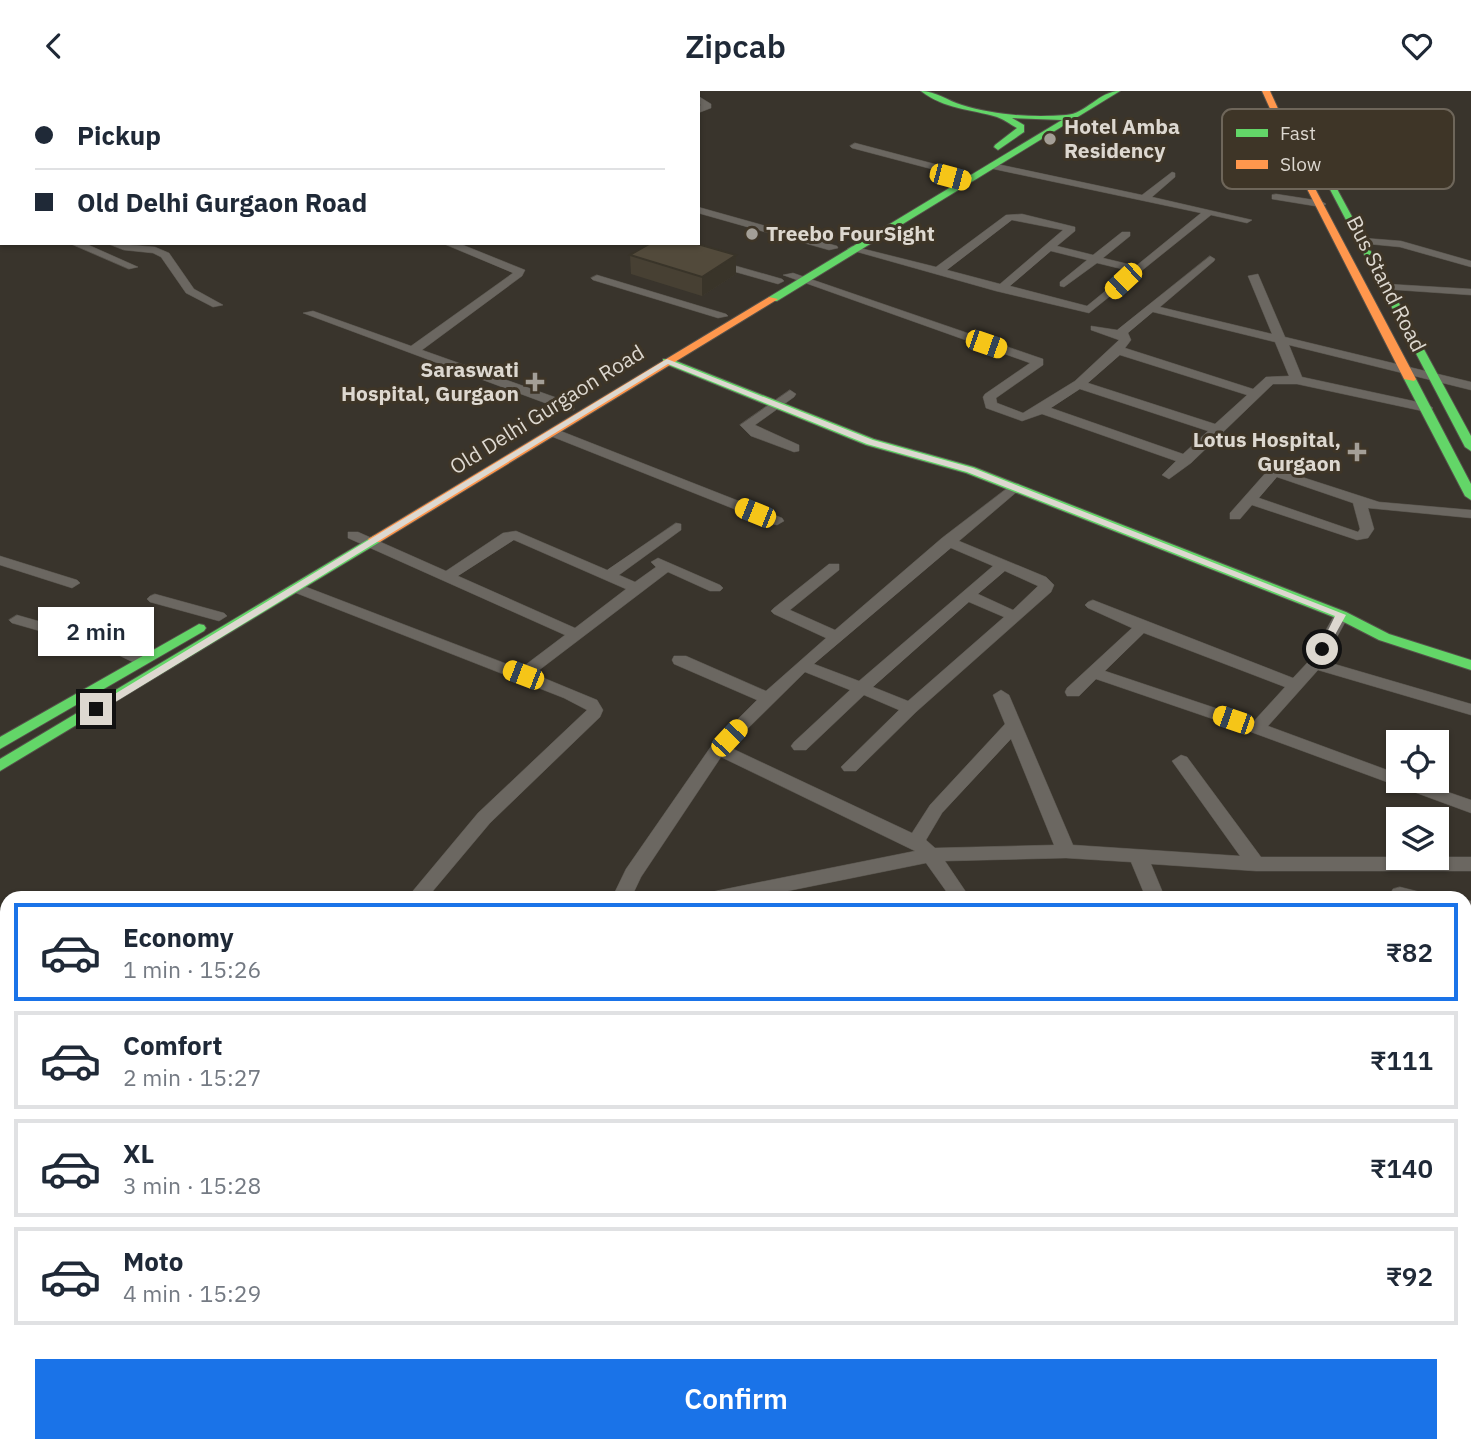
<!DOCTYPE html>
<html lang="en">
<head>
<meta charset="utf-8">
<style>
	:root { --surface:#fff; --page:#f6f6f7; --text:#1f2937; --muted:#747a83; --line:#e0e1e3; --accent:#1a73e8 }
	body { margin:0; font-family:"IBM Plex Sans",sans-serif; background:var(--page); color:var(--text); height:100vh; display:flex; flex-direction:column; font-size:26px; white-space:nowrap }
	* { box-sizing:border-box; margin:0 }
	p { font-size:23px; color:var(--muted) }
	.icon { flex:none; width:38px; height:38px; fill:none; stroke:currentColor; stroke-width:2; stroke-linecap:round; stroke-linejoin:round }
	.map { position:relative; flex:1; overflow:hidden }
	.details { position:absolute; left:0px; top:800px; width:1472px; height:562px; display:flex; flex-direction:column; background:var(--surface); border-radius:21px 21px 0 0; box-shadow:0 2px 5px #0004 }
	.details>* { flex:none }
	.banner { position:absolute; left:0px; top:0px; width:700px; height:154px; box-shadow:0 2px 5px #0004; display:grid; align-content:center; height:154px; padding:0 35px; background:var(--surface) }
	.controls { position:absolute; left:1386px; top:639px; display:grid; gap:14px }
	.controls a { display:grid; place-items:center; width:63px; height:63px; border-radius:0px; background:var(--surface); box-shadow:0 2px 5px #0004; font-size:35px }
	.end { position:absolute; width:32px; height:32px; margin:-16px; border:9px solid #ddd8d0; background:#111; box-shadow:0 0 0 4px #111 }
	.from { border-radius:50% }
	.bubble { position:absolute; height:49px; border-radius:0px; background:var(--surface); box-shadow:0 2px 5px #0004; font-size:23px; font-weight:600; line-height:49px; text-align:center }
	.car { position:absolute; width:21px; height:42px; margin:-21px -10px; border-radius:9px; box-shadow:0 0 5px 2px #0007; background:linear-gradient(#f5c518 24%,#345 0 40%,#f5c518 0 76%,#345 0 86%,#f5c518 0) }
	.banner b { display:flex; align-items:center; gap:24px; height:66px; font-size:26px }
	.banner b+b { border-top:2px solid var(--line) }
	.banner i { width:18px; height:18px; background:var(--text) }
	ul { padding:12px 0 0; list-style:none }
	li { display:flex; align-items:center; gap:21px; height:98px; margin:0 14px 10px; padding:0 21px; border:4px solid var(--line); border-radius:0px }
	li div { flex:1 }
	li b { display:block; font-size:26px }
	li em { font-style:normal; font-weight:600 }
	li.active { border-color:var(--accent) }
	li>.icon { width:63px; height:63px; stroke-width:1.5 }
	.cta { display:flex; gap:14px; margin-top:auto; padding:14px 35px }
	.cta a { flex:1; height:80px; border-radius:0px; background:var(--accent); color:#fff; font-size:28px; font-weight:600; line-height:80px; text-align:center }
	header { display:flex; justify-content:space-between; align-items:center; height:91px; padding:0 35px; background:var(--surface); font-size:32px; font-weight:600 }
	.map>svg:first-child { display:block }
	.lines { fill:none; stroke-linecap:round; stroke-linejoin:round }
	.street-casing { stroke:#55514a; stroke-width:1 }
	.fast-casing { stroke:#55514a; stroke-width:2 }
	.slow-casing { stroke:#55514a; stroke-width:2 }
	.street { fill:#6b6761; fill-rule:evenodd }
	.fast { fill:#63d668; fill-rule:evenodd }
	.slow { fill:#ff974d; fill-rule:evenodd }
	.wall { fill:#474033 }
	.shaded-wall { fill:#393429 }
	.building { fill:#524a3b; stroke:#393429; stroke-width:2 }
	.route { fill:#ddd8d0 }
	.poi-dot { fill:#a49f97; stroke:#3e3527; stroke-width:2.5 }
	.labels { text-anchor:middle; stroke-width:6; stroke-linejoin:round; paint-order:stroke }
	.far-poi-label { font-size:21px; font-weight:bold; fill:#ddd8d0; stroke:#3e3527; text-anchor:start }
	.far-street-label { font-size:21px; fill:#ddd8d0; stroke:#3e3527 }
	.key { fill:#3e3527; stroke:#6e665a; stroke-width:2 }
	.key-label { font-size:19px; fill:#ddd8d0 }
</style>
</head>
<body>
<header><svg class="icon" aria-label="back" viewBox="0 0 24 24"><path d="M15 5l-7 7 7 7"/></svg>Zipcab<svg class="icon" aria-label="heart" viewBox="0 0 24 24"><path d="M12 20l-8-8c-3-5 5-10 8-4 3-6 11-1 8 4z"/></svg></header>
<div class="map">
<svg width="1471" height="1360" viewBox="0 0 1471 1360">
	<rect width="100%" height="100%" fill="#39342c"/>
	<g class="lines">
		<g class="street-casing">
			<path id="street" d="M109 0H121L122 2H110Z
				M227 0H239L240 2H228Z
				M264 0H276L263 2Z
				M680 0H690L691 2H681Z
				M698 5 711 13V17L698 22V16L701 14 698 12Z
				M855 52 961 80 963 82 958 85 852 57 850 55Z
				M992 72 1142 104 1172 81 1175 82V86L1152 106 1252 129 1247 132 1211 124 1089 222 996 200 847 158 852 155 936 176 1006 124 1022 123 1075 136V140L1057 155 1093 164 1122 141H1130V145L1103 167 1136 175 1201 122 989 77V73ZM1012 129 1063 139 1000 193 947 179ZM1051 160 1087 169 1060 191V195L1064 196 1097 172 1130 180 1087 215 1010 195Z
				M1276 103 1321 110 1326 113 1321 116 1272 108V104Z
				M698 116 837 155 838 157 829 159 698 122Z
				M1363 147 1401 150 1471 170V176L1400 156 1359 152V148Z
				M69 152H84L138 176 129 178Z
				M106 152 155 156 169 162 194 198 223 214 213 216 186 202 161 166 153 162 124 159Z
				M442 152H458L525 179 522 185 422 259 574 313V319H564L303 222 313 220 411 255 513 182Z
				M1210 165 1215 168 1214 170 1160 216 1272 243 1248 185 1258 183 1285 246 1471 291V299L1289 254 1302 286 1427 313 1433 317 1427 321 1297 293H1273L1191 372 1169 388 1162 384 1176 370 1042 323 1022 330 986 317 983 306 985 303 1030 272 783 184 793 182 1043 268V274L996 307 997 312 1023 322 1075 290 1119 249 1091 239V235L1117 239ZM1153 221 1275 251 1289 285 1266 286 1253 298 1125 257 1131 249 1128 242ZM1120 264 1247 304 1215 333 1088 292ZM1080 298 1208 340 1183 363 1051 317Z
				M715 169 782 188 784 190 778 193 711 174 710 172Z
				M597 184 726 223 728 225 718 227 593 189 591 187Z
				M1387 193 1471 198V204L1383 198 1381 196Z
				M790 299 796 303 794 306 755 334 799 354V360L794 361 751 345 740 334Z
				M553 337 782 427 784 430 777 434 772 433 548 344 546 341Z
				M1274 377 1379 411 1471 419V427L1368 417 1374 438 1368 447 1357 449 1252 414 1240 428H1230V422L1269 378ZM1277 386 1353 412 1360 438 1358 441 1259 407Z
				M1014 392 1019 393V399L959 450 1046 486 1054 494 1051 501 916 621 856 680H844L841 676 899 619 864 604 806 659H794L791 655 794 651 850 599 805 581 729 656 912 742 930 714 1005 633 993 604 1001 599 1009 604 1073 754 1240 765 1172 670 1181 664 1187 666 1261 766H1471V780H1256L1151 773 1165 807H1146L1131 771 1066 767 945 770 970 807H951L926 772 753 807H707L709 802 716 800 915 760 721 666 641 786 631 807H612L626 778 712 654 757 609 674 573 672 569 674 565H686L766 600 826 547 774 523 771 520 774 517 829 473H839V479L790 519 835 539 942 447ZM951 457 993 475 859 590 814 573ZM1005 480 1038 495 1013 519 978 503ZM969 511 1004 526 908 610 873 596ZM1011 648 1054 754 935 757 926 749 942 722Z
				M676 432 681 433V439L619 484 635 491 656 476 651 471 658 467 720 494 723 497 720 500H710L668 481 534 583 597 609 603 619 600 626 490 732 427 807H407L478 722 587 619 564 607 291 500 288 497 291 494H301L520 578 565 544 348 447V441H358L446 480 503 442 516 440 607 479ZM514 449 626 498 575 537 458 485Z
				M0 465 77 489 80 492 72 497 0 474Z
				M155 503 224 522 227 525 219 530 150 511 147 508 150 505Z
				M1093 509 1293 587 1308 571 1336 521H1346L1349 524 1324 570 1471 613V624L1318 579 1268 635 1398 683V690H1416L1471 709V722L1251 641 1096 588 1079 605H1067L1065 601 1067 597 1132 537 1088 517 1085 514 1088 511ZM1144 542 1285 596 1254 630 1105 580Z
				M17 524 122 554 149 570 141 575 110 560 12 532 9 529Z
				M1400 796 1424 802 1426 807H1393L1390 803 1393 798Z
				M1465 809 1471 810V824L1465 823Z
				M0 822 7 824V839L0 837Z
				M1465 855 1471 857V873L1465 871Z
				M1465 969 1471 971V989L1465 987Z
				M1465 1038 1471 1040V1060L1465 1058Z
				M1465 1177 1471 1179V1201L1465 1199Z
				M473 1354H508L510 1360H475Z
				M521 1354H548L546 1360H519Z
				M734 1354H761L759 1360H732Z
				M1026 1354H1063L1065 1360H1028Z
				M1104 1354H1130L1129 1360H1103Z
				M1210 1354H1236L1235 1360H1209Z
				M1409 1354H1435V1360H1409Z"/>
		</g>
		<g class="fast-casing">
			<path id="fast" d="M601 0H615L598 2Z
				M631 0H644L628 2Z
				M921 0C936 0 948 10 962 14 994 24 1033 27 1066 24 1086 23 1099 0 1120 0L777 210H769V206L1062 29 1012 27 1024 34V41L998 59 994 56 995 54 1017 37C1010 33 1003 28 997 26 970 18 944 18 921 0Z
				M1291 24 1298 26 1471 345V360L1465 356Z
				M2 133V139L0 140V134Z
				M663 268H671L874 348 974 376 1346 521 1389 543 1471 569V579L1379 549 1336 527 966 382 866 354 663 272Z
				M1406 286 1416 288 1471 393V409L1465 405 1404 288Z
				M375 444 382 448 380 451 0 680V668Z
				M199 533 204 534 206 537 204 540 0 658V646Z"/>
		</g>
		<g class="slow-casing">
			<path id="slow" d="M1262 0H1270L1310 88 1416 288 1414 290 1404 288 1302 88Z
				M769 206 778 208 380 451H370L368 448Z"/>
		</g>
		<use href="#street" class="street"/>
		<use href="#fast" class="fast"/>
		<use href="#slow" class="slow"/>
	</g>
	<path class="wall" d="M630 164 736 183 702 205 631 183Z"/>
	<path class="shaded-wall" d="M736 164V183L702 205V186Z"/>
	<path class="building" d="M651 152H694L736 164 702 186 630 164Z"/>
	<path class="route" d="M667 268 873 349 973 377 1346 524 1326 560H1318L1335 525 967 381 867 353 668 273 99 621 90 618Z"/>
	<g class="poi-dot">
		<circle cx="1050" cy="48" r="7"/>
		<circle cx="752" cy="143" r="7"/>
		<path d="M531.5 280.5h7v7h7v7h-7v7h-7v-7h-7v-7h7z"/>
		<path d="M1353.5 350.5h7v7h7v7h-7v7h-7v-7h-7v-7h7z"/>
	</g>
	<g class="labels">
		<g class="far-poi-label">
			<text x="1064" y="43">Hotel Amba<tspan x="1064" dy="24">Residency</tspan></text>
			<text x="766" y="150">Treebo FourSight</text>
			<text x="519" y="286" text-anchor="end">Saraswati<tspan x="519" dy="24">Hospital, Gurgaon</tspan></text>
			<text x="1341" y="356" text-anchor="end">Lotus Hospital,<tspan x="1341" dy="24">Gurgaon</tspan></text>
		</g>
		<g class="far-street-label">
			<text transform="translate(1386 193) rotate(63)" y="7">Bus Stand Road</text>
			<text transform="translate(547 319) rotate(-32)" y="7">Old Delhi Gurgaon Road</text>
		</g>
	</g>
	<rect x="1222" y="18" width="232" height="80" rx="10" class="key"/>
	<rect x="1236" y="38" width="32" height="8" fill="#63d668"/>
	<rect x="1236" y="69" width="32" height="9" fill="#ff974d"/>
	<g class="key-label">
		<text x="1280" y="49">Fast</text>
		<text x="1280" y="80">Slow</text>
	</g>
</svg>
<div class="controls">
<a><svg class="icon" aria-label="locate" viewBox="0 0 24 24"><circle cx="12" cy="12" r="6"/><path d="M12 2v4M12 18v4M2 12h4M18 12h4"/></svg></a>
<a><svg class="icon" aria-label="layers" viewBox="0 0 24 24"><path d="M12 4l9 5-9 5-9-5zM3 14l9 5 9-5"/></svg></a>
</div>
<i class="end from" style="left:1322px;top:558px"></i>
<i class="end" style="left:96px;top:618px"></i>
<div class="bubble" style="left:38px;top:516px;width:116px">2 min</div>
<i class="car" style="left:950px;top:86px;rotate:105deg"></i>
<i class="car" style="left:1123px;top:190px;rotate:227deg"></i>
<i class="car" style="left:986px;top:253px;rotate:109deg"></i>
<i class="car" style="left:755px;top:422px;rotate:292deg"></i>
<i class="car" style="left:523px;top:584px;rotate:291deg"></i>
<i class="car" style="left:1233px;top:629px;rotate:289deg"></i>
<i class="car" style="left:729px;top:647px;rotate:43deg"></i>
<div class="banner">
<b><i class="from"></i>Pickup</b>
<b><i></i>Old Delhi Gurgaon Road</b>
</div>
<section class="details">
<ul>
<li class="active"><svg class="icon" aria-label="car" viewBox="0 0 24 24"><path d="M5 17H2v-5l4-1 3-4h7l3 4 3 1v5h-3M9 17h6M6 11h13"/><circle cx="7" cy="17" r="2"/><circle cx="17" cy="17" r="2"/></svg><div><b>Economy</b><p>1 min · 15:26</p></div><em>₹82</em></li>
<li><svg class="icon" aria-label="car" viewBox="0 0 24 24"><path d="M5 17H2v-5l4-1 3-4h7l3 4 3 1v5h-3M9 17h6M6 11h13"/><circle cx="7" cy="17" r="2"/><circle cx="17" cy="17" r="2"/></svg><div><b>Comfort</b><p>2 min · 15:27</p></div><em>₹111</em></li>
<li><svg class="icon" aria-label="car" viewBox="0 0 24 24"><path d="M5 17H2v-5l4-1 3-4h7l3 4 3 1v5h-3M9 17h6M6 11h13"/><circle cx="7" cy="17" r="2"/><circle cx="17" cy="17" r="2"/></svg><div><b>XL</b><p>3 min · 15:28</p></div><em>₹140</em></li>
<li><svg class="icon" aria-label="car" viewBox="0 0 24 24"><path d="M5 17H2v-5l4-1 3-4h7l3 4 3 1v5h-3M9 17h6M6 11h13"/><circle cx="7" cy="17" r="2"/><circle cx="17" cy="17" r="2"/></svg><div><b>Moto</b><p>4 min · 15:29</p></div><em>₹92</em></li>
</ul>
<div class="cta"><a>Confirm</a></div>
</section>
</div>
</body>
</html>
